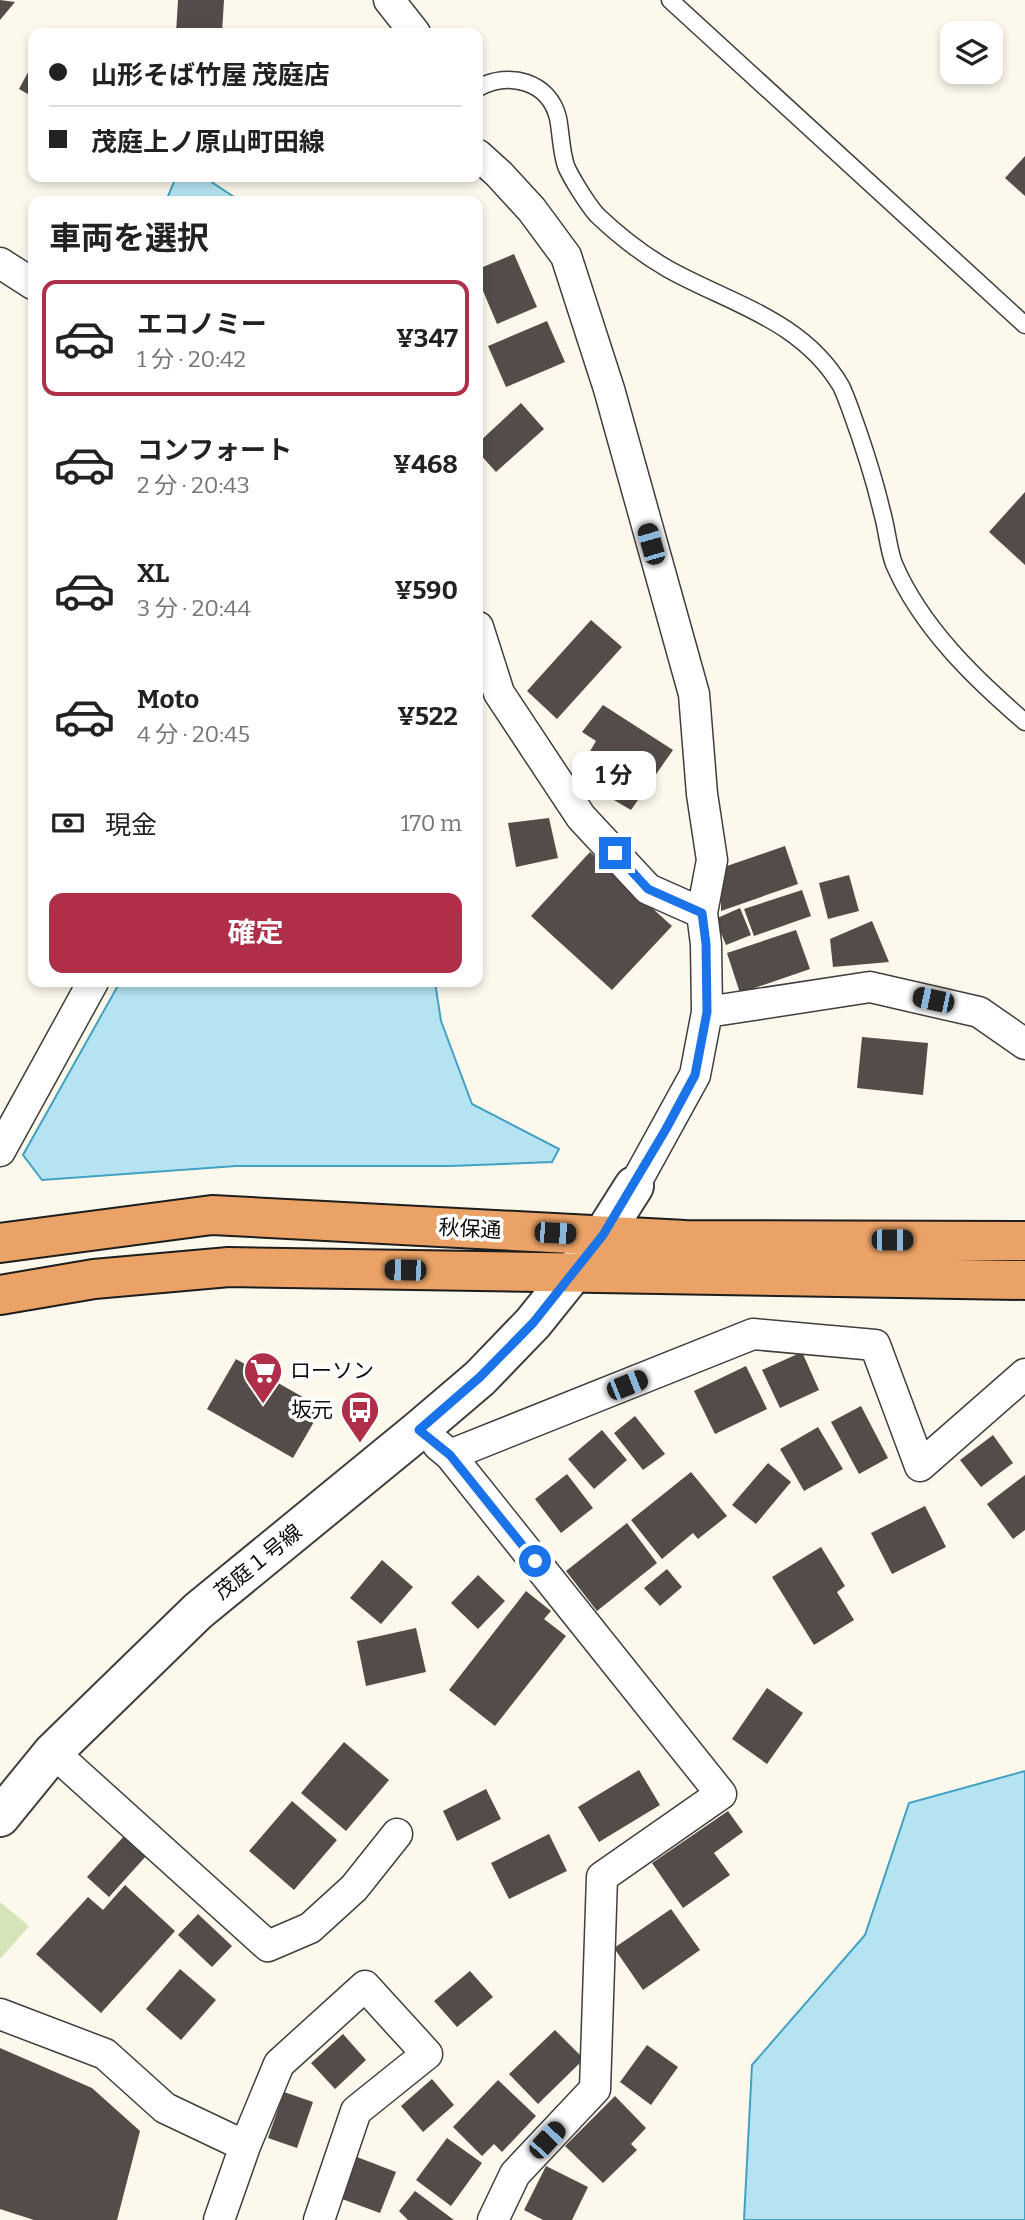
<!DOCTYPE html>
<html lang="ja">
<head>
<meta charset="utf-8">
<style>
	:root { --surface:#fff; --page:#f2f2f2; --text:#222; --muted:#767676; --line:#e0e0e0; --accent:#b02f48 }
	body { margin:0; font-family:Bitter,"Noto Sans JP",serif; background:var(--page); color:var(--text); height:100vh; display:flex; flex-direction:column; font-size:26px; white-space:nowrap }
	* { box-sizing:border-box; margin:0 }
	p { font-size:23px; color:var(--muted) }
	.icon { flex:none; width:38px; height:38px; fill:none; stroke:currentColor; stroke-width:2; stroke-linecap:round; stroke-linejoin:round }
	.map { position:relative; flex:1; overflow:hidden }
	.side { position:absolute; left:28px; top:196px; width:455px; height:791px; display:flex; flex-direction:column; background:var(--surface); border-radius:14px; box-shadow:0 4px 10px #0003 }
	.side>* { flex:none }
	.guide { position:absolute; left:28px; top:28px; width:455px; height:154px; border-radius:14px; box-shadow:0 4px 10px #0003; display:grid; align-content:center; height:154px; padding:0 21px; background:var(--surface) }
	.buttons { position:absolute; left:940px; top:21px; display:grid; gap:14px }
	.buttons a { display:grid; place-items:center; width:63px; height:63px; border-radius:14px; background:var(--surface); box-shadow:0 4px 10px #0003; font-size:35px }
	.end { position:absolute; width:32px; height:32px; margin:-16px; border:9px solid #1a73e8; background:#fff; box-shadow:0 0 0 4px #fff }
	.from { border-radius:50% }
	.bubble { position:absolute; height:49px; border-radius:14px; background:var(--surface); box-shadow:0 4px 10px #0003; font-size:23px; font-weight:700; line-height:49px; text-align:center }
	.car { position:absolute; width:21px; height:42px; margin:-21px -10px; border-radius:9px; box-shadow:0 0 5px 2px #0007; background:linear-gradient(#222 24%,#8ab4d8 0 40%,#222 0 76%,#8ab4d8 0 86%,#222 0) }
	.guide b { display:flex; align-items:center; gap:24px; height:66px; font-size:26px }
	.guide b+b { border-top:2px solid var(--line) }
	.guide i { width:18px; height:18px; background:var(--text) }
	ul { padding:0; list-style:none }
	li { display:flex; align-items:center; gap:21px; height:116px; margin:0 14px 10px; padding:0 7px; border:4px solid transparent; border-radius:14px }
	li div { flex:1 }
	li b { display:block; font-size:26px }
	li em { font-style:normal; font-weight:700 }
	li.selected { border-color:var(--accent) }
	li>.icon { width:63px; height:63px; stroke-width:1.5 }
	h2 { padding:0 21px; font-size:32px; line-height:84px }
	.pay { display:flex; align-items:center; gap:18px; height:77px; padding:0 21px; font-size:26px }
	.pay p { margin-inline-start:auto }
	.button { display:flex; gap:14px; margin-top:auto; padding:14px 21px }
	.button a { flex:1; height:80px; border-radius:14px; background:var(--accent); color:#fff; font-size:28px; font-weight:700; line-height:80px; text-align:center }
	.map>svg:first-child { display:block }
	.green { fill:#d6e5b9 }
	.water { fill:#b5e3f1; stroke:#42a1c2; stroke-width:2 }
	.building { fill:#534c49 }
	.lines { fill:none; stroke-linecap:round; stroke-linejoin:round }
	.service-casing { stroke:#3f3f3f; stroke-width:19 }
	.minor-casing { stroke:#3f3f3f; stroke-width:33 }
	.tertiary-casing { stroke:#3f3f3f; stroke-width:42 }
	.trunk-casing { stroke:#1d1d1d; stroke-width:42 }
	.service { stroke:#fff; stroke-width:16 }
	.minor { stroke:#fff; stroke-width:30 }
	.tertiary { stroke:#fff; stroke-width:38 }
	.trunk { stroke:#eba266; stroke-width:38 }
	.route { stroke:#1a73e8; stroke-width:9 }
	.labels { text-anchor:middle; stroke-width:7; stroke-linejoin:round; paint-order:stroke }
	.street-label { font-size:21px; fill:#0c0c0c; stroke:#fff }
	.poi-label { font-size:21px; fill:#0c0c0c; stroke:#fff; text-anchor:start }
</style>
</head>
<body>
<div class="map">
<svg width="1025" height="2220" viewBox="0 0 1025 2220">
	<rect width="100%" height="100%" fill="#fdf8ec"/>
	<path class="green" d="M0 1902 29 1926 0 1959Z"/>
	<path class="water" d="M176 177H204L240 201H166Z
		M120 982H435L441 1021 472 1104 559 1149 552 1162 450 1166H236L42 1180 23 1155Z
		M1025 1771V2220H744L752 2065 865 1935 909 1803Z"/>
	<path class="building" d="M0 0 15 2 0 20Z
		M178 0H224L222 33H176Z
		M33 63V97L19 89Z
		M1025 156V196L1005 178Z
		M514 254 537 307 497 324 478 279V269Z
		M547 321 565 362 506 387 488 346Z
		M521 403 544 429 496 472 478 452V443Z
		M1025 492V565L989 532Z
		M591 620 622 647 557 719 527 691Z
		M603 705 673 750 631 810 607 796 611 785 582 765 596 741 582 732Z
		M549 818 558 858 516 867 508 823Z
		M785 846 798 884 721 911V868Z
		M590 852 672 926 612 990 531 916Z
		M849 875 859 911 828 919 819 883Z
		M802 890 811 916 754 936 744 909Z
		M740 908 751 935 726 945 715 919Z
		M872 921 889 962 833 967 830 939Z
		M796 930 810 969 740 993 727 953Z
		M862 1037 928 1043 923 1095 857 1088Z
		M802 1352 819 1390 780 1408 762 1370Z
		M236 1359 322 1408 293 1458 207 1409Z
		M746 1366 767 1409 715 1434 694 1391Z
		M861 1406 888 1458 859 1474 831 1422Z
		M635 1416 665 1454 643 1470 614 1433Z
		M818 1427 843 1469 804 1491 780 1449Z
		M602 1430 627 1460 594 1489 568 1459Z
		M993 1435 1013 1463 981 1487 960 1460Z
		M768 1463 791 1482 756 1524 732 1505Z
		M691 1472 727 1516 698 1539 693 1533 662 1559 631 1520Z
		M567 1474 593 1508 561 1533 535 1499Z
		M1025 1475V1530L1013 1539 987 1504Z
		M925 1506 946 1547 892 1574 871 1533Z
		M627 1523 657 1563 597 1611 566 1571Z
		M821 1547 845 1586 837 1592 854 1620 814 1645 772 1577Z
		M382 1560 413 1587 381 1624 350 1598Z
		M667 1569 682 1587 660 1606 644 1588Z
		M478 1575 505 1601 478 1629 451 1603Z
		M526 1591 551 1611 544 1619 566 1636 495 1726 449 1690Z
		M416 1628 426 1672 366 1686 357 1641Z
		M767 1688 803 1713 767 1764 732 1739Z
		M344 1742 389 1780 346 1831 301 1793Z
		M639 1770 660 1805 599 1842 578 1807Z
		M486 1789 501 1819 457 1841 443 1811Z
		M292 1801 337 1840 294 1890 249 1851Z
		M728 1811 743 1832 714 1853 730 1875 683 1908 652 1863Z
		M549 1834 567 1871 509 1899 491 1863Z
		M125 1835 147 1855 109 1897 87 1877Z
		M125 1885 175 1931 101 2013 36 1954 88 1897 103 1910Z
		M671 1909 700 1950 643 1990 614 1948Z
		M198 1914 232 1946 212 1967 178 1935Z
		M180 1969 216 2000 181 2040 146 2009Z
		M470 1971 493 1997 457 2027 434 2001Z
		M555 2030 584 2059 538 2104 509 2074Z
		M343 2034 366 2060 335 2089 311 2063Z
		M647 2045 678 2067 651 2105 620 2082Z
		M0 2048 92 2088 140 2131 117 2220H34L0 2209Z
		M432 2079 454 2105 423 2132 401 2106Z
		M498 2080 536 2116 502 2152 494 2144 482 2156 453 2127Z
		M284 2092 313 2102 297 2148 268 2138Z
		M615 2096 646 2128 631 2144 637 2150 603 2183 565 2146Z
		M447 2138 482 2163 451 2206 416 2180Z
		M357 2157 396 2172 380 2213 342 2199Z
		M546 2166 588 2187 572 2220H543L524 2210Z
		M415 2191 454 2220H408L399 2211Z"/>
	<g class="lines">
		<g class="service-casing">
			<path id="service" d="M670 0 1025 325
				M478 88C509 71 549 81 558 118 561 133 561 151 566 166 571 178 588 205 597 215 619 236 642 254 668 269 731 304 802 320 841 386 845 394 848 403 851 411 863 444 874 478 882 512 887 529 888 548 894 564 921 627 974 678 1025 722"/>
		</g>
		<g class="minor-casing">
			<path id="minor" d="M389 0 415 33
				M478 155 499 174 532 210 566 256 609 389 694 694 702 794 712 860 702 913 706 944 707 1012 695 1075 634 1186
				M0 263 33 284
				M478 627 499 693 581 817 648 889 702 913
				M707 1012 870 987 979 1012 1025 1044
				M0 1151 93 982
				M438 1445 450 1455 753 1334 875 1345 920 1466 1025 1374
				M450 1455 721 1794 602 1877 595 2089 515 2174 493 2220
				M53 1752 268 1946 310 1928 354 1888 397 1834
				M0 2014 105 2054 165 2108 245 2146
				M219 2220 245 2146 279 2064 365 1986 427 2054 356 2111 319 2220"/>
		</g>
		<g class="tertiary-casing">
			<path id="tertiary" d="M0 1817 53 1752 198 1611 419 1430 480 1378 533 1323 574 1272 603 1235 634 1186"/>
		</g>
		<g class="trunk-casing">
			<path id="trunk" d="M0 1243 212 1215 685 1240 1025 1241
				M0 1295 94 1279 229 1267 1025 1280"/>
		</g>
		<use href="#service" class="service"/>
		<use href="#minor" class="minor"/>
		<use href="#tertiary" class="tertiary"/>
		<use href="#trunk" class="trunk"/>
	</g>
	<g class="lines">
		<path class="route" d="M535 1561 450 1455 419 1430 480 1377 533 1323 603 1235 666 1129 695 1075 707 1012 706 944 702 913 648 889 615 853"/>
	</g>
	<defs>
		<g id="supermarket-pin" transform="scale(2.0125)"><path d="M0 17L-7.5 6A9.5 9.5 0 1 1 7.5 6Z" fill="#b02f48" stroke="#fff"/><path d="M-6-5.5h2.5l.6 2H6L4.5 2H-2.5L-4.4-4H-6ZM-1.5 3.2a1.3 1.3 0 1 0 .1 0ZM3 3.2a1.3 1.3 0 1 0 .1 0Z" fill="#fff"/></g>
		<g id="bus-pin" transform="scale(2.0125)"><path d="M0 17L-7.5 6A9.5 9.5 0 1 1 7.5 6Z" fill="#b02f48" stroke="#fff"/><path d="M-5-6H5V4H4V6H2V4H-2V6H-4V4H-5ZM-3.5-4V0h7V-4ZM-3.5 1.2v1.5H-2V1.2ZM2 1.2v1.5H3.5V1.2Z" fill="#fff"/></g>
	</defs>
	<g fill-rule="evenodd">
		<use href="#supermarket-pin" x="263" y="1371"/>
		<use href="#bus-pin" x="360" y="1410"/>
	</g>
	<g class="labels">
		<g class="street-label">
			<text transform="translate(470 1229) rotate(3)" y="7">秋保通</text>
			<text transform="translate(258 1562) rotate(-39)" y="7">茂庭１号線</text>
		</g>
		<g class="poi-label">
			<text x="290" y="1378">ローソン</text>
			<text x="333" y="1417" text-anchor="end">坂元</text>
		</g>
	</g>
</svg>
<div class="buttons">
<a><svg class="icon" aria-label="layers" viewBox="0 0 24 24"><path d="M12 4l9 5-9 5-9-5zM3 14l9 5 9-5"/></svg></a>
</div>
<i class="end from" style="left:535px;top:1561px"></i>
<i class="end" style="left:615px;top:853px"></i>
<div class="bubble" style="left:572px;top:751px;width:84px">1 分</div>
<i class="car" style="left:651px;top:544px;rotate:344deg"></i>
<i class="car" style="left:933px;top:1000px;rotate:282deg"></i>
<i class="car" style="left:555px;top:1233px;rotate:93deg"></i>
<i class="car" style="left:892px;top:1240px;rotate:90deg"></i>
<i class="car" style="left:405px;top:1270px;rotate:271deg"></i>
<i class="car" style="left:627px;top:1385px;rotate:68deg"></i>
<i class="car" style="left:547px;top:2140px;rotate:43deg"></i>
<div class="guide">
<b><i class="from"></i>山形そば竹屋 茂庭店</b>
<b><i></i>茂庭上ノ原山町田線</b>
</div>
<section class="side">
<h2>車両を選択</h2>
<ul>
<li class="selected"><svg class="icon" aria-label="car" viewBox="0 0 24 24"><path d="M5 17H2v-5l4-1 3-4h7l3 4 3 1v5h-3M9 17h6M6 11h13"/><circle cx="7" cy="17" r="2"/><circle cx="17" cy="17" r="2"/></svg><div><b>エコノミー</b><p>1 分 · 20:42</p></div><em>¥347</em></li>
<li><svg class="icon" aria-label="car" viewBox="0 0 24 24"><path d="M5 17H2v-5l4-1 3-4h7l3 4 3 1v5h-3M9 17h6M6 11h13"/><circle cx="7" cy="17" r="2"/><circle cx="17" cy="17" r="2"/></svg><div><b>コンフォート</b><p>2 分 · 20:43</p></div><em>¥468</em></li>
<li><svg class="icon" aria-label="car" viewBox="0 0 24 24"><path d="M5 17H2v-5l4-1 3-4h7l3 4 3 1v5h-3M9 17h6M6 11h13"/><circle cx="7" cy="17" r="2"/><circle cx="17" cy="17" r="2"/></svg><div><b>XL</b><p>3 分 · 20:44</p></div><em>¥590</em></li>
<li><svg class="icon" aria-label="car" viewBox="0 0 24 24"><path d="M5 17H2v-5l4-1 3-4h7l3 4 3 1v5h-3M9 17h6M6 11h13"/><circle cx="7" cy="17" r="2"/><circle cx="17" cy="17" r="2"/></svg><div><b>Moto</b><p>4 分 · 20:45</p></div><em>¥522</em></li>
</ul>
<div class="pay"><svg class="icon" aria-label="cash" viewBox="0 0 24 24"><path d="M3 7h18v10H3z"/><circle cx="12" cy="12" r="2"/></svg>現金<p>170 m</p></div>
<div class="button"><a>確定</a></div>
</section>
</div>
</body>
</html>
